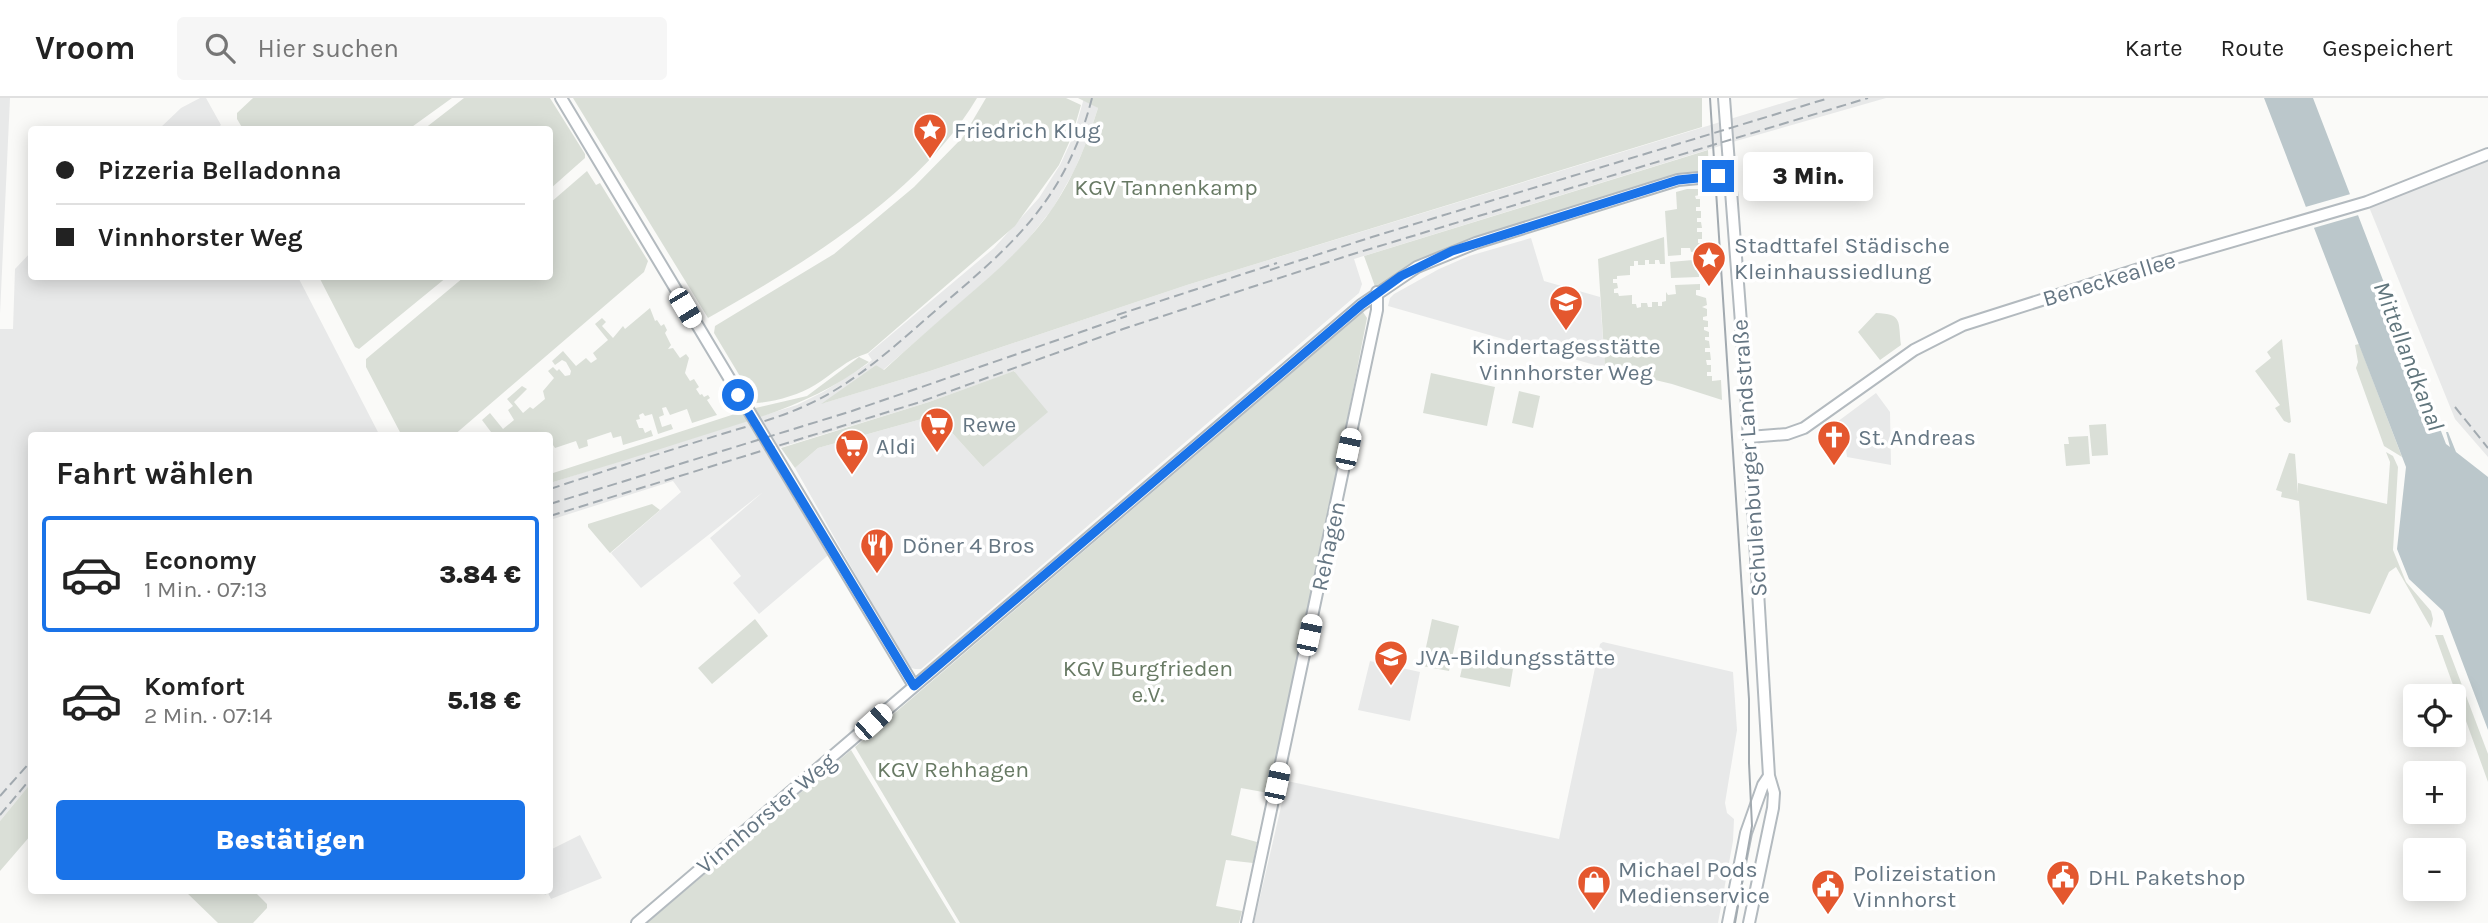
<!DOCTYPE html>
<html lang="de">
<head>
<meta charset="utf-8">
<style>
	:root { --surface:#fff; --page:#f6f6f6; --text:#222; --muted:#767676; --line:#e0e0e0; --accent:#1a73e8 }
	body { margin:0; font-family:Karla,sans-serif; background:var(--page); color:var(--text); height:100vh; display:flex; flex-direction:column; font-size:26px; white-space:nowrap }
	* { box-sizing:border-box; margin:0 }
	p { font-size:23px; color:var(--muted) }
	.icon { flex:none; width:38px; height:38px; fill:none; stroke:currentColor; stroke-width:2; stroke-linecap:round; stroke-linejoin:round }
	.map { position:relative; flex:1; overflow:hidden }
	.details { position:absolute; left:28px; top:334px; width:525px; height:462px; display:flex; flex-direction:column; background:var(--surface); border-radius:7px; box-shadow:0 4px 18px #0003 }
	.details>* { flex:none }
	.hud { position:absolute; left:28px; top:28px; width:525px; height:154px; border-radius:7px; box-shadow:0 4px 18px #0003; display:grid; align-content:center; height:154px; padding:0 28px; background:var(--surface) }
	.fabs { position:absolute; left:2403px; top:586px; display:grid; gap:14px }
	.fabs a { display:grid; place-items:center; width:63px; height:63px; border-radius:7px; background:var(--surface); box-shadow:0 4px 18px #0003; font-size:35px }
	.end { position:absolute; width:32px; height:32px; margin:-16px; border:9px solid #1a73e8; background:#fff; box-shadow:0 0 0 4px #fff }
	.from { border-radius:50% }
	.bubble { position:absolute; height:49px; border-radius:7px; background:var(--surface); box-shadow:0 4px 18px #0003; font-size:23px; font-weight:800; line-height:49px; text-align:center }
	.car { position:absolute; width:21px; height:42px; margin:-21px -10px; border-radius:9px; box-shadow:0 0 5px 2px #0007; background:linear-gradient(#fff 24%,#345 0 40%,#fff 0 76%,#345 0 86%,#fff 0) }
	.hud b { display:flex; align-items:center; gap:24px; height:66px; font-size:26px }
	.hud b+b { border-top:2px solid var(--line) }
	.hud i { width:18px; height:18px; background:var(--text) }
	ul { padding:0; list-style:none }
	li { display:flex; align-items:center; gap:21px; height:116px; margin:0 14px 10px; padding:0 14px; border:4px solid transparent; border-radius:7px }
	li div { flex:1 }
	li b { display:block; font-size:26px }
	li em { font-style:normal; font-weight:800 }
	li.selected { border-color:var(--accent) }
	li>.icon { width:63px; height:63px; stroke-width:1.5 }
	h2 { padding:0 28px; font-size:32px; line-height:84px }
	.cta { display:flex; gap:14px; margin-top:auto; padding:14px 28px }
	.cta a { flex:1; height:80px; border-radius:7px; background:var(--accent); color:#fff; font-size:28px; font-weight:800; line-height:80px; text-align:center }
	header { display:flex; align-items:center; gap:42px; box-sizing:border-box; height:98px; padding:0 35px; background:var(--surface); border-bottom:2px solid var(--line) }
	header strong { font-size:33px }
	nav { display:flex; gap:38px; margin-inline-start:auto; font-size:24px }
	.search { width:490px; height:63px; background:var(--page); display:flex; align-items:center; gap:18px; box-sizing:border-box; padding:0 24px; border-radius:7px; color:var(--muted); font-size:26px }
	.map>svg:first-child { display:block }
	.built { fill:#e8e9e9 }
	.green { fill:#dadfd7 }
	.water { fill:#bbc7cb }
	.pier { fill:#fafaf8 }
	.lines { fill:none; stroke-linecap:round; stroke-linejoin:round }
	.secondary-casing { stroke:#b3babf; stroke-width:14 }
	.secondary { stroke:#fff; stroke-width:10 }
	.tram { stroke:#a2aab0; stroke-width:2 }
	.rail { stroke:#a2aab0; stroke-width:2; stroke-dasharray:10 5; stroke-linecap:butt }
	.route { stroke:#1a73e8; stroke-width:9 }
	.labels { text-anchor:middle; stroke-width:7; stroke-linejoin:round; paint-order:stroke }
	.poi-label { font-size:23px; fill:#657683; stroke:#fff; text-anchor:start }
	.park-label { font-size:23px; fill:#687a64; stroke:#fff }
	.street-label { font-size:23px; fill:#657683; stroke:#fff }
	.water-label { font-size:24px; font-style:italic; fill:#60757c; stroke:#fff }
</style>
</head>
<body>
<header>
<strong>Vroom</strong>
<div class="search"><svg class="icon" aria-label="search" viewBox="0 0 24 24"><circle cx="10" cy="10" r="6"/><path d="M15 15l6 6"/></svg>Hier suchen</div>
<nav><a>Karte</a><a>Route</a><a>Gespeichert</a></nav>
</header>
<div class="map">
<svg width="2488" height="825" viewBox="0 0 2488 825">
	<rect width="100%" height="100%" fill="#fafaf8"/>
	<path class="built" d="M0 0H10L0 216Z
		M200 0H206L221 27 216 31H159L181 10Z
		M1084 0 1098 10 1087 43 1074 73 1053 110 1030 139 1007 164 883 272 876 267 824 305 930 273 1187 187 1799 0H1886L1736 43 1354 161 1362 186 1359 195 921 571H915L908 569 795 370 818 350 936 317 983 369 1015 273 929 304 772 352 833 453 759 516 733 485 741 478 710 440 763 394 641 490 611 455 681 394 673 383 550 422V385L797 307 823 294 866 267 872 262 868 256 994 150 1039 100 1060 67 1073 39Z
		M2488 56V359L2455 321 2367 104Z
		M1531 140 1544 183 1600 199 1605 270 1388 208 1390 200 1394 196 1439 171 1469 158Z
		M31 154 32 178 298 179 380 338H32L31 685 0 723V231H13L15 171Z
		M1876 295 1890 314 1891 367 1847 359 1844 336 1837 324Z
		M1603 544 1733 574 1737 632 1725 705 1727 715 1734 721 1733 743 1718 825H1254L1287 683 1559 741 1600 546Z
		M1370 563 1420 574 1410 623 1358 612Z
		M580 737 602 780 551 801 548 795 545 797 543 793H550V752Z"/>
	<path class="green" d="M253 0H452L409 31H243L237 21V15Z
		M464 0H550L585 56V60L550 91V32L424 31Z
		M573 0H977C921 95 802 167 708 220Z
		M986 0H1066L1081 7 1072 38 1059 67 1015 128 868 255C847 261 833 276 815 287 799 297 774 304 756 305L714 235 715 228 834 156 914 89 963 39Z
		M1078 0H1702V29L1187 187 930 273 821 306 876 267 884 272C910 248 937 224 964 201 997 173 1030 144 1054 108 1074 78 1087 45 1098 10Z
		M1708 52 1709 78 1476 145 1377 194 1364 158Z
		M587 73 596 87 600 85 648 163 644 174 453 338H402L366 269V261L464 179 550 178V105Z
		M1687 91H1708V93H1700L1699 97 1695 98 1696 101H1700V109H1696V113H1701V120H1697V124H1701L1702 130H1697V134H1702V141H1698V145H1703V152L1691 154 1690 150H1681V157L1668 158 1665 113 1677 111 1676 94Z
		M1664 139 1665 166H1660L1659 162H1655V166H1649V162H1645V167H1638V163H1634V168H1630V177L1617 178V181H1613V185H1617L1618 190 1614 191V195H1618L1619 198 1632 197V206H1636L1637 210 1641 209V205H1647L1648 209H1652V204H1658V208H1662V204L1666 203V194L1668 197 1676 196 1675 187 1700 186V192H1696V197L1706 200 1707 207 1702 209 1707 211V218L1703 219V222L1708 223V229H1704V232L1709 234V239H1705V242L1709 243 1710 250H1705V254H1710L1711 262H1706L1707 267H1711V274H1707V278H1712V283L1721 282 1722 302 1672 286 1605 270 1598 161Z
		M1693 162V165H1698L1699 168H1694L1695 172H1699V179L1671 180 1670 164Z
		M319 179H447L359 251 355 249Z
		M650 210 655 223 657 222 661 228 664 226 667 232 665 235 671 247 668 251 673 250 680 260 686 256 689 260 685 275 690 283 694 281 699 289 696 291 700 297 702 296 704 299 708 297 710 300 707 302 717 317 692 325 687 311 670 317 666 309 662 310 664 317 659 319 662 329 671 326 673 331 658 336 652 316 645 318 643 315 639 317 640 321 636 322 639 330H643L645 335 651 332 653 338 623 347 621 338 613 340 611 334 587 342 588 348 579 351 576 343 555 350 553 347 550 348V338H494L482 322 490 315 503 331 514 322 508 312 513 308 507 301 522 288 527 291 514 304 523 315 530 309 533 311 545 301 543 293 554 280 548 273 553 269 557 273 559 271 565 278 570 277 571 273 566 264 562 262 555 267 552 263 563 253 576 268 586 260 591 265 597 261 593 255 608 242 595 226 602 220 606 224 602 228 613 240 623 228 625 231Z
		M1363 214 1367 220 1324 441 1268 695 1241 690 1231 737 1257 744 1253 765 1226 762 1216 808 1242 813 1239 825H960L855 649Z
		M1876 215C1903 216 1898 223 1901 247L1880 262 1858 234Z
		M2282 241 2291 324 2289 325 2284 323 2275 310 2280 307 2255 273 2271 260 2267 254Z
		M2359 246 2402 359 2384 348 2356 270 2358 264 2355 247Z
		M859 259 869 264C819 303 759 320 698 339 649 355 599 370 550 385V376L747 312 807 298Z
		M1014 273 1048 314 983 369 936 317 818 350 795 370 781 350 929 304Z
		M1431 275 1495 289 1487 328 1423 315Z
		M1519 293 1540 298 1533 330 1512 325Z
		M2106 326 2108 357 2092 358 2089 327Z
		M2088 338 2090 366 2066 368 2064 346H2069L2068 339Z
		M2386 354 2393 358 2398 369 2393 452 2406 484 2431 513 2433 521 2431 530 2396 469 2389 474 2370 516 2307 502 2299 403 2281 399 2282 394 2276 392 2289 355 2295 356 2298 396V385L2387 406 2390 364Z
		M652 406 660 412 610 455 588 429V426Z
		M755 521 768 538 712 586 698 570Z
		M1432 521 1459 528 1449 573 1422 568Z
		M2435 537H2443L2488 656V684Z
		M1464 561 1513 571 1510 589 1460 579Z
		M851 652 956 825H647Z
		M31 685V737L0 773V723Z
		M185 793H254L267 806V810L253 825H218Z"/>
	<path class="water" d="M2264 0H2313L2446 346 2450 349 2446 334H2448L2456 354 2488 379V632L2443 513 2409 481 2397 451 2406 369Z"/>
	<path class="pier" d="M2354 95 2362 116 2310 131 2302 110Z"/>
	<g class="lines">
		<g class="secondary-casing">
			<path id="secondary" d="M561 0 914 588
				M1724 0 1746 291 1769 678 1774 695 1773 710 1749 825
				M1749 339 1787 336 1804 330 1914 252 1963 227 2161 164 2367 104 2488 56
				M637 825 1361 207 1417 169 1476 145 1678 82 1730 77
				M1247 825 1377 212V194
				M1728 825 1746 735 1763 687 1769 678"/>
		</g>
		<use href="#secondary" class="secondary"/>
		<path class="tram" d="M1710 0 1749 601V665L1752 728 1735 825"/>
		<path class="rail" d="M1270 172 1372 139 1829 0
			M1117 217 1277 165
			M2455 309 2488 350
			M550 391C607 372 664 354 722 336 751 327 779 320 807 307 853 286 889 253 927 220 1007 151 1064 108 1092 0
			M550 406 852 313 1127 218
			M550 418 917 305 1123 231 1350 157 1868 0
			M0 698 32 662
			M0 717 32 679"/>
	</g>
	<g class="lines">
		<path class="route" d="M738 297 914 588 1361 207 1401 178 1452 153 1678 82 1718 78"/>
	</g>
	<defs>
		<g id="sight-pin" transform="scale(1.75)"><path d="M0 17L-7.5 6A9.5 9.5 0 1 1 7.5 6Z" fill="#e4572e" stroke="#fff"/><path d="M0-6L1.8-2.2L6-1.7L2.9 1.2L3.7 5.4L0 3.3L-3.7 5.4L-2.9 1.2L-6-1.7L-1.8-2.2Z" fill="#fff"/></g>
		<g id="school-pin" transform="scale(1.75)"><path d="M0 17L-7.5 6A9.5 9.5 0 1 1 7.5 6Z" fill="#e4572e" stroke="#fff"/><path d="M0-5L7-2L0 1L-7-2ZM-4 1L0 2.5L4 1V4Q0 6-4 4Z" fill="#fff"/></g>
		<g id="supermarket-pin" transform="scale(1.75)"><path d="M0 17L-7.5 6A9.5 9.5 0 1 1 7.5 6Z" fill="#e4572e" stroke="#fff"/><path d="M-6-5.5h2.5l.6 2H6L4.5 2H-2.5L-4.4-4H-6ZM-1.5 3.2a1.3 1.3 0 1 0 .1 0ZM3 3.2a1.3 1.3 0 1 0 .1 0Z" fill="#fff"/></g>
		<g id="church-pin" transform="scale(1.75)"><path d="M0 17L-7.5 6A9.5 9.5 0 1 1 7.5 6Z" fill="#e4572e" stroke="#fff"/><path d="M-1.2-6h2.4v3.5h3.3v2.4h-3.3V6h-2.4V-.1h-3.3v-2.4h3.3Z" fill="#fff"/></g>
		<g id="restaurant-pin" transform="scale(1.75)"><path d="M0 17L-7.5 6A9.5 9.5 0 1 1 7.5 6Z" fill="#e4572e" stroke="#fff"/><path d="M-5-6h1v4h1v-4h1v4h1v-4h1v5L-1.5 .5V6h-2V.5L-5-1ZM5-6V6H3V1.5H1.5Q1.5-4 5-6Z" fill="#fff"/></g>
		<g id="university-pin" transform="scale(1.75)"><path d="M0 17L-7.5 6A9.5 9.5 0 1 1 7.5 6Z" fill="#e4572e" stroke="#fff"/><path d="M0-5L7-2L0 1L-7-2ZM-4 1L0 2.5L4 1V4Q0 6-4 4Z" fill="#fff"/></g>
		<g id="civic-pin" transform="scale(1.75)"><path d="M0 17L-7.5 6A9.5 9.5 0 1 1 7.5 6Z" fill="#e4572e" stroke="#fff"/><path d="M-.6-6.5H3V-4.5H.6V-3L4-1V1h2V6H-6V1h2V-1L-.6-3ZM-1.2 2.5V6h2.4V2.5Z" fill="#fff"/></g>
		<g id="shop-pin" transform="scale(1.75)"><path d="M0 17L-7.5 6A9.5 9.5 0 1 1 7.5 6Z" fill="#e4572e" stroke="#fff"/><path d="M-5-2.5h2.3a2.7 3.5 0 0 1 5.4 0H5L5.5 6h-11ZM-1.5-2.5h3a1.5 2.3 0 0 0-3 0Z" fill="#fff"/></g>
	</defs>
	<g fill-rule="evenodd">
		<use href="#sight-pin" x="930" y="32"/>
		<use href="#sight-pin" x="1709" y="160"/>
		<use href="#school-pin" x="1566" y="204"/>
		<use href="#supermarket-pin" x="937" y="326"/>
		<use href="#church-pin" x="1834" y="339"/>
		<use href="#supermarket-pin" x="852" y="348"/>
		<use href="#restaurant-pin" x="877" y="447"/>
		<use href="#university-pin" x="1391" y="559"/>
		<use href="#civic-pin" x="2063" y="779"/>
		<use href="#shop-pin" x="1594" y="784"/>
		<use href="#civic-pin" x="1828" y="788"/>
	</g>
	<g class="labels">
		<g class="poi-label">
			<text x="954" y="40">Friedrich Klug</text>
			<text x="1734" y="155">Stadttafel Städische<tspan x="1734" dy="26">Kleinhaussiedlung</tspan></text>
			<text x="1566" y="256" text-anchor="middle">Kindertagesstätte<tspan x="1566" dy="26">Vinnhorster Weg</tspan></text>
			<text x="962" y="334">Rewe</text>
			<text x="1858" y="347">St. Andreas</text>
			<text x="876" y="356">Aldi</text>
			<text x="902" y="455">Döner 4 Bros</text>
			<text x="1416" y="567">JVA-Bildungsstätte</text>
			<text x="1618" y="779">Michael Pods<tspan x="1618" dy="26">Medienservice</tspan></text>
			<text x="1853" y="783">Polizeistation<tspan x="1853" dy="26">Vinnhorst</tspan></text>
			<text x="2088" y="787">DHL Paketshop</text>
		</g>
		<g class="park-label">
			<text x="1166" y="97">KGV Tannenkamp</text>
			<text x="1148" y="578">KGV Burgfrieden<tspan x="1148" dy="26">e.V.</tspan></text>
			<text x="953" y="679">KGV Rehhagen</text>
		</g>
		<g class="street-label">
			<text transform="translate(2109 181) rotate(-17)" y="8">Beneckeallee</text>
			<text transform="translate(1749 360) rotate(-94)" y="8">Schulenburger Landstraße</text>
			<text transform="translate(1328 448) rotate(-78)" y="8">Rehagen</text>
			<text transform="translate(766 715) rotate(-40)" y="8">Vinnhorster Weg</text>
		</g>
		<g class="water-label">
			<text transform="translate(2409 258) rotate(69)" y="8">Mittellandkanal</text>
		</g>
	</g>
</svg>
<div class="fabs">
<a><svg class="icon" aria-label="locate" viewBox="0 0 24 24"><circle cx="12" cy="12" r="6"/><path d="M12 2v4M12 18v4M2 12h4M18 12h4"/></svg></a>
<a>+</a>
<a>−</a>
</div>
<i class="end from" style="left:738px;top:297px"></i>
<i class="end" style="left:1718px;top:78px"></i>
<div class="bubble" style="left:1743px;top:54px;width:130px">3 Min.</div>
<i class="car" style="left:685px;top:210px;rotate:149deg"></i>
<i class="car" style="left:1348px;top:351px;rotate:12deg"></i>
<i class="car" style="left:1309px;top:537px;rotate:12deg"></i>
<i class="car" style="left:873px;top:624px;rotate:48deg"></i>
<i class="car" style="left:1277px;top:685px;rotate:12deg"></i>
<div class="hud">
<b><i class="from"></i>Pizzeria Belladonna</b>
<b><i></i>Vinnhorster Weg</b>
</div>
<section class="details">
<h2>Fahrt wählen</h2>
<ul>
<li class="selected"><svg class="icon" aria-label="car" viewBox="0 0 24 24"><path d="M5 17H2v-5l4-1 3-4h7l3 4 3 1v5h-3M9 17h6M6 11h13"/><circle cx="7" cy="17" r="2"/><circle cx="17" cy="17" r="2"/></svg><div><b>Economy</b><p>1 Min. · 07:13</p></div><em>3.84 €</em></li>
<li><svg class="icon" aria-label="car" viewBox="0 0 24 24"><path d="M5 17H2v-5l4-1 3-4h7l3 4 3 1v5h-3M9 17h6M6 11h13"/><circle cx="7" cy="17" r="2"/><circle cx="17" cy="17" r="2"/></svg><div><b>Komfort</b><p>2 Min. · 07:14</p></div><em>5.18 €</em></li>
</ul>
<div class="cta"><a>Bestätigen</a></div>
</section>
</div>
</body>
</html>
